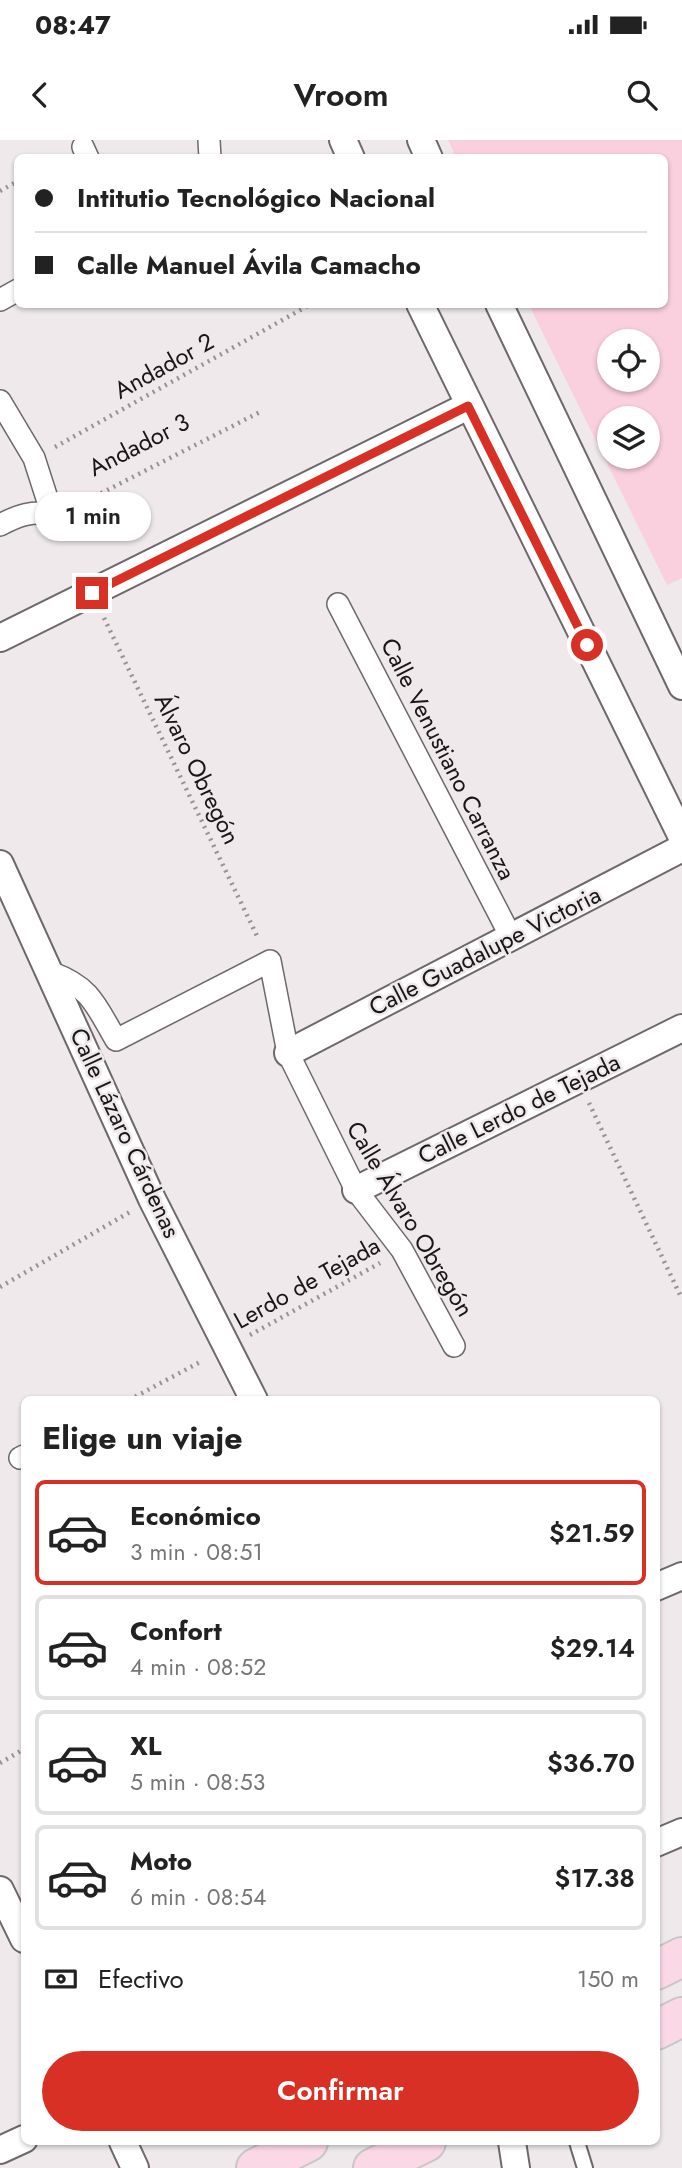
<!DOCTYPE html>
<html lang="es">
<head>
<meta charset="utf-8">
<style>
	:root { --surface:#fff; --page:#f6f6f6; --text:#222; --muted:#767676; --line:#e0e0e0; --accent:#d93025 }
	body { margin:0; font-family:Jost,sans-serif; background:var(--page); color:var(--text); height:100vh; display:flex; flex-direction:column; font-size:26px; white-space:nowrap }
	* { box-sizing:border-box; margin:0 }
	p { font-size:23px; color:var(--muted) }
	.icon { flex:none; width:38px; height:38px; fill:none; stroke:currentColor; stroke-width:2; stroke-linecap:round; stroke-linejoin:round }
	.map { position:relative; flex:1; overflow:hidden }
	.side { position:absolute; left:21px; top:1256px; width:639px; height:749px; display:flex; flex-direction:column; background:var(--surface); border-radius:10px; box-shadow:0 2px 5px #0004 }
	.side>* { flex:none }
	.top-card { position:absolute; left:14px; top:14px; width:654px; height:154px; border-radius:10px; box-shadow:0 2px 5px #0004; display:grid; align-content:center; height:154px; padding:0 21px; background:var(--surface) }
	.fabs { position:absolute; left:597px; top:189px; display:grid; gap:14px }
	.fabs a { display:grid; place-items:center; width:63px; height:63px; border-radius:50%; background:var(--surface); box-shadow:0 2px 5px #0004; font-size:35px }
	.end { position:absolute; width:32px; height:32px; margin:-16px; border:9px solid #d93025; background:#fff; box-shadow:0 0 0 4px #fff }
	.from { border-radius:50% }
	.bubble { position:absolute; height:49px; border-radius:24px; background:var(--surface); box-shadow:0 2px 5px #0004; font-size:23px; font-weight:600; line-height:49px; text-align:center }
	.top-card b { display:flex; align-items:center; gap:24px; height:66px; font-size:26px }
	.top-card b+b { border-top:2px solid var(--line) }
	.top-card i { width:18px; height:18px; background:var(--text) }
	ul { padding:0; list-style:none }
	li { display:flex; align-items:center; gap:21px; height:105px; margin:0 14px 10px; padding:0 7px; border:4px solid var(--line); border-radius:10px }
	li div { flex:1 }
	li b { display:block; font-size:26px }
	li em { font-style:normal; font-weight:600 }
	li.on { border-color:var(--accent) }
	li>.icon { width:63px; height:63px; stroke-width:1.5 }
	h2 { padding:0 21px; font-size:32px; line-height:84px }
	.pay { display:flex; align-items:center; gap:18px; height:77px; padding:0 21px; font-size:26px }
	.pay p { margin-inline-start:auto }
	.action { display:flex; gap:14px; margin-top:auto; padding:14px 21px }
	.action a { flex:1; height:80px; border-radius:42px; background:var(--accent); color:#fff; font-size:28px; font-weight:600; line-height:80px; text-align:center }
	.status { display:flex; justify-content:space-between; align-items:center; height:49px; padding:0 35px; background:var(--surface); direction:ltr }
	.status svg { height:19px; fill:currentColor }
	header { display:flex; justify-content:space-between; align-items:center; height:91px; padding:0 21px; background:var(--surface); font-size:32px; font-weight:600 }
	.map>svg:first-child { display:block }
	.green { fill:#facfde; fill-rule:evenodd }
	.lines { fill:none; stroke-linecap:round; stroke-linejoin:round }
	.service-casing { stroke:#6e686a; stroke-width:18 }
	.pedestrian-casing { stroke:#6e686a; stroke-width:24 }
	.minor-casing { stroke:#6e686a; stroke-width:30 }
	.primary-casing { stroke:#c8c7c7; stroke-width:42 }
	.path { stroke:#969293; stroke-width:4.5; stroke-dasharray:2 5; stroke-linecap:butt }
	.service { stroke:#fff; stroke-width:14 }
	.pedestrian { stroke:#fff; stroke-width:21 }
	.minor { stroke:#fff; stroke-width:26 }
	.primary { stroke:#fbd8e5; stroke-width:38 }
	.route { stroke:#d93025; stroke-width:9 }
	.labels { text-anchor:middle; stroke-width:5; stroke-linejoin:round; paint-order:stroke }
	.street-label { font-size:24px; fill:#181617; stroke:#efe9eb }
</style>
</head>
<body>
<div class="status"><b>08:47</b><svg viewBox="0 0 49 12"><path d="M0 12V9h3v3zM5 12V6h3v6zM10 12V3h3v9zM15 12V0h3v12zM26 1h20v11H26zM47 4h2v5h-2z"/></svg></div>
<header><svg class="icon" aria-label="back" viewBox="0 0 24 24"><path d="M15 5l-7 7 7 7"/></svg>Vroom<svg class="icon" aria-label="search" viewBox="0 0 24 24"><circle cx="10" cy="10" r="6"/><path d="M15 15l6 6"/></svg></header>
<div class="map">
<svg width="682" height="2028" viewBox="0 0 682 2028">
	<rect width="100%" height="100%" fill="#efe9eb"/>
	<path class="green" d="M448 0H682V438L667 445 529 165 665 164V18L456 17ZM609 201H648V240H609ZM609 278H648V317H609Z"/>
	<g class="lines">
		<g class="service-casing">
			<path id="service" d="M577 2002 585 2028"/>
		</g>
		<g class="pedestrian-casing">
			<path id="pedestrian" d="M209 0 210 18
				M83 7 88 18
				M0 160 18 150
				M0 261 34 318 52 374C31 371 19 375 0 385
				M338 464 511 797
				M52 833C91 847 96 866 116 900L270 821 288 913 356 1050 402 1110 454 1206
				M20 1318 24 1316"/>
		</g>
		<g class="minor-casing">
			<path id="minor" d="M343 0 351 18
				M421 0 429 18
				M420 164 682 697
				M499 164 682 546
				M0 498 468 266
				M0 724 152 1059 254 1260
				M288 913 682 708
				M356 1050 682 888
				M656 1447 682 1436
				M656 1703 682 1692
				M0 1750 24 1799
				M123 2002 135 2028
				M512 2002 516 2028
				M0 2010 24 1999"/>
		</g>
		<g class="primary-casing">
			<path id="primary" d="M656 1830 682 1817
				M656 1890 682 1877
				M256 2028 308 2002
				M373 2028 426 2002"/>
		</g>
		<path class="path" d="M0 51 18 41
			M55 307 311 164
			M76 366 260 272
			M104 478 258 798
			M589 963 682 1159
			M0 1147 130 1072
			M250 1195 380 1123
			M129 1260 202 1221
			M0 1623 24 1609"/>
		<use href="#service" class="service"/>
		<use href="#pedestrian" class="pedestrian"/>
		<use href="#minor" class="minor"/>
		<use href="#primary" class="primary"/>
	</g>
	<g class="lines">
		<path class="route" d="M92 453 468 266 587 505"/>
	</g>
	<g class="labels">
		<g class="street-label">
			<text transform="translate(164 226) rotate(-29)" y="8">Andador 2</text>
			<text transform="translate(139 305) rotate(-27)" y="8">Andador 3</text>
			<text transform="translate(448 619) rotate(63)" y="8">Calle Venustiano Carranza</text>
			<text transform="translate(197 629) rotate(64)" y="8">Álvaro Obregón</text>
			<text transform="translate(485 811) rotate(-27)" y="8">Calle Guadalupe Victoria</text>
			<text transform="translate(519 969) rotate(-26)" y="8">Calle Lerdo de Tejada</text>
			<text transform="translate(125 993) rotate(65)" y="8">Calle Lázaro Cárdenas</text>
			<text transform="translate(410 1079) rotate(59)" y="8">Calle Álvaro Obregón</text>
			<text transform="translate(307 1143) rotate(-29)" y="8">Lerdo de Tejada</text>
		</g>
	</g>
</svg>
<div class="fabs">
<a><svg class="icon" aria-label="locate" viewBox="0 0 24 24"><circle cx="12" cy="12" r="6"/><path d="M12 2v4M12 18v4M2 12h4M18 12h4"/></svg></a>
<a><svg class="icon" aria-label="layers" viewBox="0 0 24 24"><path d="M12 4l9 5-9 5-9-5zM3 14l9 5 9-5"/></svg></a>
</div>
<i class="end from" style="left:587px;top:505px"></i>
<i class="end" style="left:92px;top:453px"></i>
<div class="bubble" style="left:35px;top:352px;width:116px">1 min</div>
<div class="top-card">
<b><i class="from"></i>Intitutio Tecnológico Nacional</b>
<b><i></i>Calle Manuel Ávila Camacho</b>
</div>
<section class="side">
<h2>Elige un viaje</h2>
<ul>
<li class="on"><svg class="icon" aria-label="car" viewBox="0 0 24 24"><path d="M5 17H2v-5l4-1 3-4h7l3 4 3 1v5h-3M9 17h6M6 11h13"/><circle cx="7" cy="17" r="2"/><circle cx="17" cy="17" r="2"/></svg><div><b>Económico</b><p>3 min · 08:51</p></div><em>$21.59</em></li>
<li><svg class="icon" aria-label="car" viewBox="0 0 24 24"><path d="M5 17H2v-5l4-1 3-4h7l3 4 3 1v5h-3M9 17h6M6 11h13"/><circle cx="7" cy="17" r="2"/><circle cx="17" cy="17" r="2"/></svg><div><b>Confort</b><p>4 min · 08:52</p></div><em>$29.14</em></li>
<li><svg class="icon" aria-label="car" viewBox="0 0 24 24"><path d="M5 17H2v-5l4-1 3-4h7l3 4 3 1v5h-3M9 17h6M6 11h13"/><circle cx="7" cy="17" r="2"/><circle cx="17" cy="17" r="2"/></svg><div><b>XL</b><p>5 min · 08:53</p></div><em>$36.70</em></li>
<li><svg class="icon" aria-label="car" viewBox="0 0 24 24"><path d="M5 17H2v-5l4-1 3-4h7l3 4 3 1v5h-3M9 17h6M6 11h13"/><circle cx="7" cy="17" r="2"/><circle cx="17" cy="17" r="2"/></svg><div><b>Moto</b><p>6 min · 08:54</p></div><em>$17.38</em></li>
</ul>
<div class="pay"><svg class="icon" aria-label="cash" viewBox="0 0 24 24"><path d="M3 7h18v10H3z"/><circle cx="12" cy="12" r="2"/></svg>Efectivo<p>150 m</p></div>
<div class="action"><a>Confirmar</a></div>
</section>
</div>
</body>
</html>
